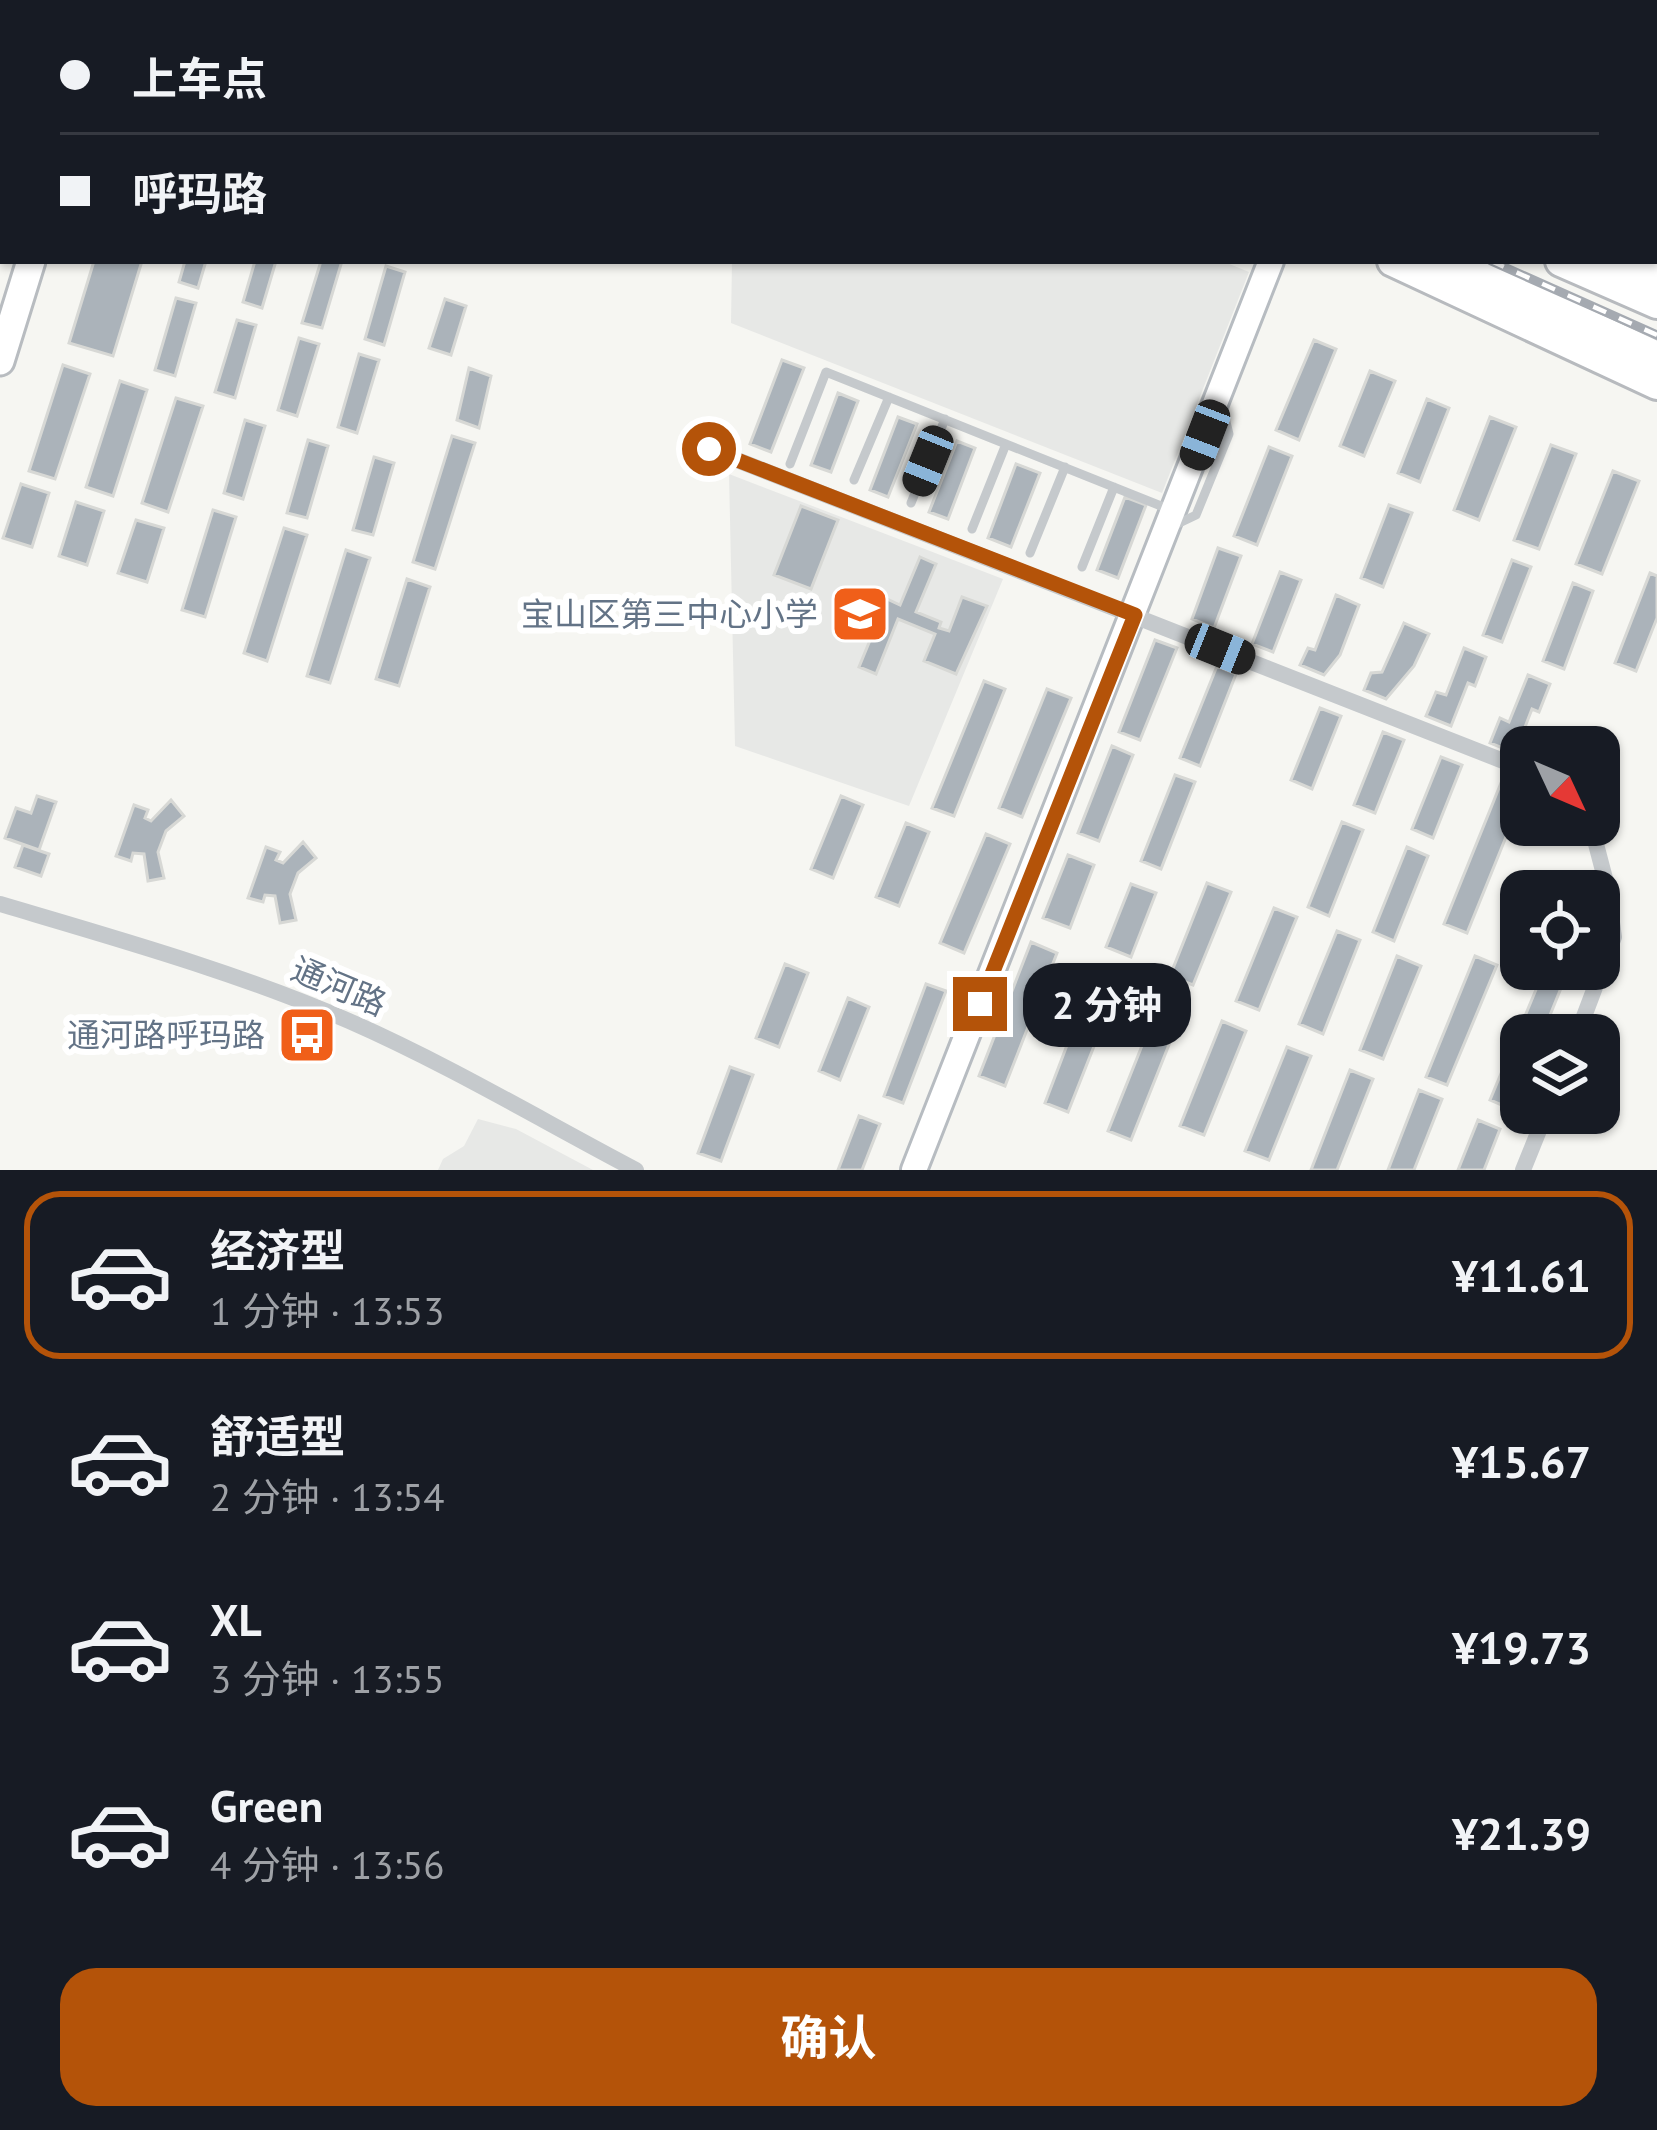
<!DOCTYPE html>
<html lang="zh">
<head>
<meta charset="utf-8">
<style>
	:root { --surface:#171b24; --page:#242831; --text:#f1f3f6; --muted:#9ea1a6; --line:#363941; --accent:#b45309 }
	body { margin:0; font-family:"PT Sans","Noto Sans SC",sans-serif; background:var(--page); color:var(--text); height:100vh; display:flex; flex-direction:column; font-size:45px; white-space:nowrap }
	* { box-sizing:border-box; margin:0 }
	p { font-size:39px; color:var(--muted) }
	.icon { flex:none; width:66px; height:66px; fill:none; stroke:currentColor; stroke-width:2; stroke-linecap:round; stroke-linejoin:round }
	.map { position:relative; height:1170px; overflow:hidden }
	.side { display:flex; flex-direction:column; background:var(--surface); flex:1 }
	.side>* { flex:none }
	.hud { position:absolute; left:0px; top:0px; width:1659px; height:264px; box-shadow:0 3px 9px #0004; display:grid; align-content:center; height:264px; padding:0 60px; background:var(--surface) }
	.needle { width:78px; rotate:134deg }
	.buttons { position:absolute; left:1500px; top:726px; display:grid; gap:24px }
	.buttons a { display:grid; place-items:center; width:120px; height:120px; border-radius:24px; background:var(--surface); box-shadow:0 3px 9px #0004; font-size:60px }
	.end { position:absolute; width:54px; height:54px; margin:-27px; border:15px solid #b45309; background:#fff; box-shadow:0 0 0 6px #fff }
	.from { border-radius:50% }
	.bubble { position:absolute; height:84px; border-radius:36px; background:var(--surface); box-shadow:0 3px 9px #0004; font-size:39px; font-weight:700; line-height:84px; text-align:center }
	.car { position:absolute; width:36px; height:72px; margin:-36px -18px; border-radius:15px; box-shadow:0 0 9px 3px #0007; background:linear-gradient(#222 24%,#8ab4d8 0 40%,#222 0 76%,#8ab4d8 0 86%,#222 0) }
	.hud b { display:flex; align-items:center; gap:42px; height:114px; font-size:45px }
	.hud b+b { border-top:3px solid var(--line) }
	.hud i { width:30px; height:30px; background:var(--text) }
	ul { padding:21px 0 0; list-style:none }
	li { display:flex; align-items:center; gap:36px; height:168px; margin:0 24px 18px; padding:0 36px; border:6px solid transparent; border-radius:36px }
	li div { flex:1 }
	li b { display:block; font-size:45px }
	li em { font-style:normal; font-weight:700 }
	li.current { border-color:var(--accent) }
	li>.icon { width:108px; height:108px; stroke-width:1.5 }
	.button { display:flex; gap:24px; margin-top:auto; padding:24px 60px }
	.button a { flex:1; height:138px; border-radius:36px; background:var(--accent); color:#fff; font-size:48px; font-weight:700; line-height:138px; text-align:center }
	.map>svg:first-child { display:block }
	.built { fill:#e7e8e6 }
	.building { fill:#abb3ba; stroke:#d7d8d5; stroke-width:3 }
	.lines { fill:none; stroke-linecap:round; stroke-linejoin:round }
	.secondary-casing { stroke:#b7bcc1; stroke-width:30 }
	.primary-casing { stroke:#b8bcc0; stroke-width:33 }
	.highway-casing { stroke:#b7babe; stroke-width:36 }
	.lane { stroke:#c5c9cc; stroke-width:9 }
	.street { stroke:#c5c9cc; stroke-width:16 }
	.secondary { stroke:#fff; stroke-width:24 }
	.primary { stroke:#fff; stroke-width:27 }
	.highway { stroke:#fff; stroke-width:30 }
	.rail-casing { stroke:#a5aab1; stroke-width:9 }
	.rail { stroke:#fff; stroke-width:4.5; stroke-dasharray:14; stroke-linecap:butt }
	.route { stroke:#b45309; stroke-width:15 }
	.labels { text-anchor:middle; stroke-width:12; stroke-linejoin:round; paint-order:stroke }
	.poi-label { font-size:33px; fill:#637386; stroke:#fff; text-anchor:end }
	.street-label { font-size:33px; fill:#637386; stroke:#fff }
</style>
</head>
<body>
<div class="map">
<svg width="1657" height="1170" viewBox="0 0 1657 1170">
	<rect width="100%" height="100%" fill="#f6f6f2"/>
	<path class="built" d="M732 261H1222L1249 272 1162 493 731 323Z
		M729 474 1003 579 909 806 735 746Z
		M478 1119 516 1129 593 1170H438L443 1159 464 1146Z"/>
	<path class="building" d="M94 261H142L113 356 69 343Z
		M185 261H206L198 288 179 282Z
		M255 261H276L262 308 243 302Z
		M321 261H342L322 328 302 323Z
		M386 266 405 272 384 345 365 339Z
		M176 298 196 303 175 376 155 370Z
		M445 299 466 306 451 355 429 348Z
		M237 320 256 325 235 398 215 392Z
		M299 338 319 344 297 416 278 410Z
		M1314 340 1336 349 1299 440 1276 430Z
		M359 354 379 360 357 433 338 427Z
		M782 360 804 368 771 452 750 444Z
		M63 365 90 374 55 479 29 471Z
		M469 368 491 376 479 428 457 420Z
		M1370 371 1395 381 1364 456 1340 446Z
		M120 381 147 390 113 496 86 487Z
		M838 393 858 401 831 472 811 465Z
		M176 398 203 406 168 512 142 503Z
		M1427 399 1449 408 1420 482 1398 473Z
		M898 417 917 424 888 497 870 490Z
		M1490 417 1516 427 1479 520 1454 510Z
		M245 420 265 426 243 499 224 493Z
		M452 436 475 443 435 569 413 562Z
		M308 440 328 446 307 518 287 513Z
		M957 441 975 448 948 519 929 512Z
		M1551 445 1576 454 1539 549 1514 540Z
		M1269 447 1292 456 1257 545 1234 536Z
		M374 457 394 463 373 535 353 530Z
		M1016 464 1040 473 1011 547 988 538Z
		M1613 471 1639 481 1602 574 1576 564Z
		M21 484 49 493 32 547 3 538Z
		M1125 497 1146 505 1118 578 1097 570Z
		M76 502 104 511 87 565 59 556Z
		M1389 505 1412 513 1383 587 1361 578Z
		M801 506 838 520 811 589 774 575Z
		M213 510 236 517 205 617 182 610Z
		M136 520 164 528 147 582 118 573Z
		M284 528 307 535 267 661 244 653Z
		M1218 548 1241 556 1214 628 1192 619Z
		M346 550 370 558 330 683 307 676Z
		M920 557 936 564 916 612 941 622 939 628 949 631 962 597 987 606 956 674 924 661 935 634 898 619 876 674 859 667 887 599 900 605Z
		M1512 560 1531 567 1502 642 1483 635Z
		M1280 572 1301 580 1273 652 1252 644Z
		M1650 573 1657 576V618L1636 671 1615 663Z
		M407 579 430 587 399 686 376 679Z
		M1573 583 1593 591 1564 669 1543 661Z
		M1336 595 1359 605 1340 655 1324 675 1300 665 1308 648 1315 650Z
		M1404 623 1429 634 1414 666 1386 699 1364 690 1371 673 1382 672Z
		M1155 640 1177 648 1140 740 1119 732Z
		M1464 648 1486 657 1475 686 1468 683 1451 726 1426 716 1436 692 1446 695Z
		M1217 666 1236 674 1200 766 1180 758Z
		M1528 675 1550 684 1539 712 1532 709 1515 753 1490 743 1500 718 1509 722Z
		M984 681 1005 689 954 816 932 808Z
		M1047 689 1071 698 1022 817 999 808Z
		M1320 708 1341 716 1312 789 1291 780Z
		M1383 732 1404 740 1375 813 1354 805Z
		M1112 746 1133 755 1099 841 1078 833Z
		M1441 757 1462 765 1433 838 1412 829Z
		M1175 775 1195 782 1161 869 1141 861Z
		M1501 783 1521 791V800L1467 933 1444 924Z
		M37 796 56 802 39 850 5 838 16 808 31 813Z
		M841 796 863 805 833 878 811 869Z
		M171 800 184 816 166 831 158 852 164 878 148 881 144 854 133 853 131 861 116 856 134 805 148 810 145 818 151 821Z
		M1342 822 1363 830 1329 916 1308 907Z
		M906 823 929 832 899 906 876 897Z
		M986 834 1010 844 964 953 940 943Z
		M303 842 316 858 298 873 290 894 296 920 280 923 275 896 265 895 263 902 248 898 266 847 280 852 276 860 283 863Z
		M23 845 49 854 41 876 15 867Z
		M1407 847 1428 856 1394 941 1373 932Z
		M1068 855 1094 865 1070 928 1043 918Z
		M1207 883 1231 892 1193 985 1170 976Z
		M1131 884 1156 893 1131 957 1106 947Z
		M1274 908 1297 917 1259 1010 1236 1001Z
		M1337 931 1360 940 1323 1034 1299 1024Z
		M1031 942 1057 953 1005 1086 979 1076Z
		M1397 956 1421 966 1383 1059 1360 1050Z
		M1475 956 1497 965 1447 1085 1426 1077Z
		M785 964 808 973 779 1047 756 1038Z
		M1096 969 1121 978 1068 1112 1045 1103Z
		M1540 980 1561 988 1542 1035H1521V1086L1511 1109 1490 1100Z
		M926 984 946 991 903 1103 884 1096Z
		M848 998 869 1007 840 1080 819 1071Z
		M1161 998 1184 1007 1131 1140 1108 1131Z
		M1222 1021 1246 1031 1204 1135 1180 1126Z
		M1287 1047 1311 1056 1269 1160 1245 1151Z
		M730 1067 753 1075 721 1161 698 1153Z
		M1350 1070 1373 1079 1337 1170H1311Z
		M1419 1090 1442 1099 1414 1170H1388Z
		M859 1116 880 1124 862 1170H838Z
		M1478 1120 1500 1129 1484 1170H1458Z"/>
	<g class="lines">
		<g class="secondary-casing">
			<path id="secondary" d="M223 3 224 0
				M914 1170 1271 261"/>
		</g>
		<g class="primary-casing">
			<path id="primary" d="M770 0 777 3
				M802 0 809 3
				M989 0 996 3
				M104 3 105 0
				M1613 261 1657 281
				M0 361 31 261"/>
		</g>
		<g class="highway-casing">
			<path id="highway" d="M853 0 860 3
				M940 0 947 3
				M1393 261 1657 384
				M1449 261 1657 357
				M1561 261 1657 303
				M1639 272 1657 278"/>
		</g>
		<path class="lane" d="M790 464 826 372 1171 510
			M854 480 889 397
			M911 503 945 419
			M1175 525 1196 515 1229 434 1222 406
			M972 529 1006 444
			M1030 553 1065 467
			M1082 567 1114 487"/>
		<path class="street" d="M1362 0 1367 3
			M1305 3V0
			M1656 175H1657
			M1656 242 1657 240
			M709 449 1521 768
			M0 904C118 939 236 972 349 1021 447 1064 541 1120 636 1170
			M1577 1035 1614 937 1607 886 1591 825
			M1523 1170 1546 1113"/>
		<use href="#secondary" class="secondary"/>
		<use href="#primary" class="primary"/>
		<use href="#highway" class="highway"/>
		<g class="rail-casing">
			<path id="rail" d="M875 0 882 3
				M904 0 911 3
				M1491 261 1657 335"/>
		</g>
		<use href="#rail" class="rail"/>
	</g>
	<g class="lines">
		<path class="route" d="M709 449 1135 615 980 1004"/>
	</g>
	<defs>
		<g id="school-square" transform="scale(3)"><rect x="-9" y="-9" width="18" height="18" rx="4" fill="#f05f19" stroke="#fff"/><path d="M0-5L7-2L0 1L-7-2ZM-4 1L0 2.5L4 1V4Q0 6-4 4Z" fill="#fff"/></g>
		<g id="bus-square" transform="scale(3)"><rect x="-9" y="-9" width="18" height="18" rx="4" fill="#f05f19" stroke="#fff"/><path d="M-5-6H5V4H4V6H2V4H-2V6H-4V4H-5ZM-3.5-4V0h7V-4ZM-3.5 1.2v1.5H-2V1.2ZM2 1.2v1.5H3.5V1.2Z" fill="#fff"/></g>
	</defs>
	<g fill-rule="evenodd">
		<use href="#school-square" x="860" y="614"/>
		<use href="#bus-square" x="307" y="1035"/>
	</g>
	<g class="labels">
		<g class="poi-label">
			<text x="818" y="626">宝山区第三中心小学</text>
			<text x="265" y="1047">通河路呼玛路</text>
		</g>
		<g class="street-label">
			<text transform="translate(339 986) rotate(23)" y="12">通河路</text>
		</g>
	</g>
</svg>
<div class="buttons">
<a><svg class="needle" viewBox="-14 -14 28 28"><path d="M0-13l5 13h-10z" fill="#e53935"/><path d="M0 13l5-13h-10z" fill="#9ea1a6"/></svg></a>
<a><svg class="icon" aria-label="locate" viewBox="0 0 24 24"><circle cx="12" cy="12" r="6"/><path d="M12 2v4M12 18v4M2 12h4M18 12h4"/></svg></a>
<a><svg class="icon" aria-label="layers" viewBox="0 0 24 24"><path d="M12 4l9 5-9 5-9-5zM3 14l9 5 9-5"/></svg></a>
</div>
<i class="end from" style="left:709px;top:449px"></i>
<i class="end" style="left:980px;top:1004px"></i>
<div class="bubble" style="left:1023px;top:963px;width:168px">2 分钟</div>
<i class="car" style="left:1205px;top:435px;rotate:201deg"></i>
<i class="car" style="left:928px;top:461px;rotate:202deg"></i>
<i class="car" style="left:1220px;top:649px;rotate:112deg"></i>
<div class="hud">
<b><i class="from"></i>上车点</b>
<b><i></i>呼玛路</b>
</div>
</div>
<section class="side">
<ul>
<li class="current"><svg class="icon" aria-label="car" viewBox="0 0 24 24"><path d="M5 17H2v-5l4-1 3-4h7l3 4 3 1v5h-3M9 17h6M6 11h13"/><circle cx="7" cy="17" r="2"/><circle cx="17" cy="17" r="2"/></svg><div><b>经济型</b><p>1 分钟 · 13:53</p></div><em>¥11.61</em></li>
<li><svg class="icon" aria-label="car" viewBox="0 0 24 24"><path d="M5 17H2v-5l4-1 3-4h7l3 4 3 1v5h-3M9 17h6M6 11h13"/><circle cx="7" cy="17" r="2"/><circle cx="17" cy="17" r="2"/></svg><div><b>舒适型</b><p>2 分钟 · 13:54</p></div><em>¥15.67</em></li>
<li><svg class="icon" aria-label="car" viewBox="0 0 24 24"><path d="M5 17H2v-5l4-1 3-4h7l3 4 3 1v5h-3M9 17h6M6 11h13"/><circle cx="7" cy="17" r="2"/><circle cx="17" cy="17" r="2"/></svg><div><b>XL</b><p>3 分钟 · 13:55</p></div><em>¥19.73</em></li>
<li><svg class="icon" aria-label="car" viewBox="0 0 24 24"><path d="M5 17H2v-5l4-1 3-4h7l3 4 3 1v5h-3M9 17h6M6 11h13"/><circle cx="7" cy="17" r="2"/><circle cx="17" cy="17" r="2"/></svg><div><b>Green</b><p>4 分钟 · 13:56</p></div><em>¥21.39</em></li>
</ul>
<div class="button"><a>确认</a></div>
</section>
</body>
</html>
